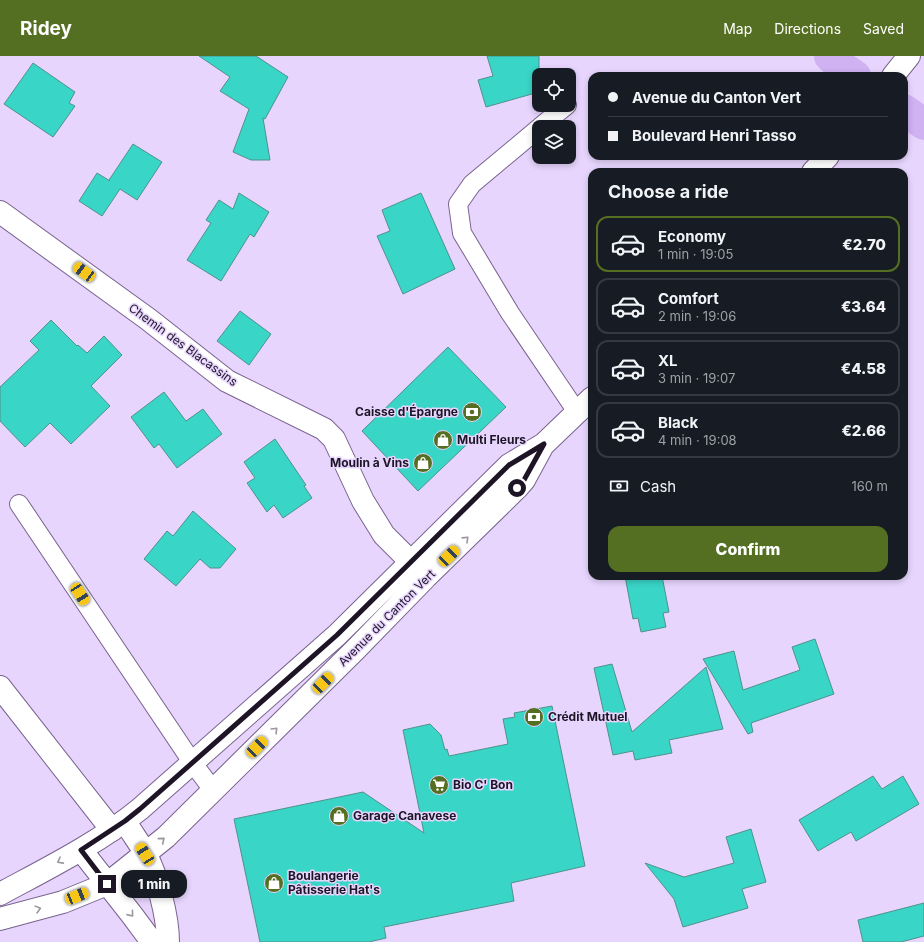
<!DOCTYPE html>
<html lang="en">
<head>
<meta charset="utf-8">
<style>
	:root { --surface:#171b24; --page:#20242c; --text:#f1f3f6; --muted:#9ea1a6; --line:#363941; --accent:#556f22 }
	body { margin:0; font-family:Inter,sans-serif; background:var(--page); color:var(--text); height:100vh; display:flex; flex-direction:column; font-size:15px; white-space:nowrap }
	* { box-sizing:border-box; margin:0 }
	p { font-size:13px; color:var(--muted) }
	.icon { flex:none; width:22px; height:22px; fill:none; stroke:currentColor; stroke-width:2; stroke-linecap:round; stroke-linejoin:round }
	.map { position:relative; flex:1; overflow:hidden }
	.side { position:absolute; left:588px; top:112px; width:320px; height:412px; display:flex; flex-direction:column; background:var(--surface); border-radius:12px; box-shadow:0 2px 6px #0003 }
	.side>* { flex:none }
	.hud { position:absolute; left:588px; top:16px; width:320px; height:88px; border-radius:12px; box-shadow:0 2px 6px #0003; display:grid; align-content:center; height:88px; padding:0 20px; background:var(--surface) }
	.tools { position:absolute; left:532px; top:12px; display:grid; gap:8px }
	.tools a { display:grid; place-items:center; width:44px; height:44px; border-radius:8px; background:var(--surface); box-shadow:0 2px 6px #0003; font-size:20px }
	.end { position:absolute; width:18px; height:18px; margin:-9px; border:5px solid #1d1526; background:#fff; box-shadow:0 0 0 2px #fff }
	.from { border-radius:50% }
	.bubble { position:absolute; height:28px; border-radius:12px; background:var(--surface); box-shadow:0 2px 6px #0003; font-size:13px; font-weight:800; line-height:28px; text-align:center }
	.car { position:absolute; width:12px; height:24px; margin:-12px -6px; border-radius:5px; box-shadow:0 0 3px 1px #0007; background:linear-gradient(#f5c518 24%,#345 0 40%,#f5c518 0 76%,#345 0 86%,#f5c518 0) }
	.hud b { display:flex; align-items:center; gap:14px; height:38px; font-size:15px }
	.hud b+b { border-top:1px solid var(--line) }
	.hud i { width:10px; height:10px; background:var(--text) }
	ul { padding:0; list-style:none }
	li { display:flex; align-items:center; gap:12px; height:56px; margin:0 8px 6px; padding:0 12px; border:2px solid var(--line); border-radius:12px }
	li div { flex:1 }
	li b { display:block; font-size:15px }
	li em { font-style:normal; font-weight:800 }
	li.on { border-color:var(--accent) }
	li>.icon { width:36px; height:36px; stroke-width:1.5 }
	h2 { padding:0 20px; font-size:18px; line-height:48px }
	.pay { display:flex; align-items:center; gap:10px; height:44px; padding:0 20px; font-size:15px }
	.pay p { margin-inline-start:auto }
	.cta { display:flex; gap:8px; margin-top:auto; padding:8px 20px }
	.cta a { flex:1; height:46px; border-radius:12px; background:var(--accent); color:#fff; font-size:16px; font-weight:800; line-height:46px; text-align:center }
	header { display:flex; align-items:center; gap:24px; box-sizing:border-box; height:56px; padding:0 20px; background:var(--accent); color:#fff }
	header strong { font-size:19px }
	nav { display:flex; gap:22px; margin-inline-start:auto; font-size:14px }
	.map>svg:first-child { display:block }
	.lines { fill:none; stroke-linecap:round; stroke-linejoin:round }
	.canal { stroke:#d0b1f2; stroke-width:32 }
	.building { fill:#39d5c7; stroke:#4f928b }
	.lane-casing { stroke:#78638e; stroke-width:20 }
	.street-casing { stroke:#78638e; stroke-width:24 }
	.secondary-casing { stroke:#78638e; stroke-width:24 }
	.lane { stroke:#fff; stroke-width:18 }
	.street { stroke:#fff; stroke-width:22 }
	.secondary { stroke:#fff; stroke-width:22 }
	.oneway { stroke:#99969d }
	.route { stroke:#1d1526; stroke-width:5 }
	.labels { text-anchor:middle; stroke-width:3; stroke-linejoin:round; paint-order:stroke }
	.street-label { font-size:12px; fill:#1d1526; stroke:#e7d5fd }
	.poi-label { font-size:12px; font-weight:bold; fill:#1d1526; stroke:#e7d5fd; text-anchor:start }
</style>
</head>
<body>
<header>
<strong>Ridey</strong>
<nav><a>Map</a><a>Directions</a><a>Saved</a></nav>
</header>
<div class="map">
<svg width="924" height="886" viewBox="0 0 924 886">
	<rect width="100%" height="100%" fill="#e7d5fd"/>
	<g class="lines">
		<path class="canal" d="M830 0 843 12 855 20
			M904 54 924 68"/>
	</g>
	<path class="building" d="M199 0H256L288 21 265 63 263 62 270 104H251L233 96 249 53 220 35 230 21Z
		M487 0H539V36L486 51 478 24 493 20Z
		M33 7 75 36 69 47 75 50 53 81 4 48Z
		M133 88 162 106 137 144 120 133 102 160 79 145 97 117 110 125 109 124Z
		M239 137 269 156 254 181 250 178 221 225 187 204 211 167 206 164 219 144 233 153Z
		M421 137 455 213 403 238 377 180 390 175 382 154Z
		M240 255 271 278 249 309 217 285Z
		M51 264 77 290 78 289 87 297 104 280 122 299 91 330 110 350 71 388 50 367 25 391 0 365V331L39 294 30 285Z
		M448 291 506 351 418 435 362 375Z
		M164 336 186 365 203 353 222 378 177 412 159 388 154 392 131 361Z
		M275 383 306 429 304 430 312 442 283 462 274 449 267 456 247 427 255 422 244 406Z
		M193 455 236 493 220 512H210L200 503 176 530 144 503 167 475 173 480Z
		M625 520H662L669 556 663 557 666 571 641 576 638 562 633 563Z
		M815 583 834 638 751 667 753 676 748 678 703 603 734 595 743 634 800 614 792 591Z
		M612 608 632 676 706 611 723 673 669 684 672 697 635 704 633 695 613 699 594 612Z
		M552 650 585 810 511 827 514 845 384 871 386 882 369 886H260L234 763 363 736 424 777 403 674 430 668 441 679 445 694 447 693 449 700 508 688 503 663 515 661 514 657Z
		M873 720 882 733 903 720 919 748 856 785 851 776 818 795 799 764Z
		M751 773 766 826 742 833 748 852 683 871 674 843 645 807 684 821 734 807 726 781Z
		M924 847V880L901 886H863L858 864Z"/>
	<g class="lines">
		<g class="lane-casing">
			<path id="lane" d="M540 71 567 49
				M539 72 472 128 458 148 462 177 510 257 577 356
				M19 448 192 706 213 734"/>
		</g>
		<g class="street-casing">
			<path id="street" d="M0 156 148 263 227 325 324 373 334 383 363 445 384 479 424 519
				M0 631 112 774
				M125 765C131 776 139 786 145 797 157 819 168 860 168 886
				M81 794 132 859 152 886"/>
		</g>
		<g class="secondary-casing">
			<path id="secondary" d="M893 20 909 0
				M813 116 828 100
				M0 838C48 812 97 788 140 753L337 579 509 409 544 388 592 342
				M0 863 63 846 107 828 166 781 355 594 426 521 517 432 524 424 543 389"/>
		</g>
		<use href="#lane" class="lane"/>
		<use href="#street" class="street"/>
		<use href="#secondary" class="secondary"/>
	</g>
	<defs><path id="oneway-chevron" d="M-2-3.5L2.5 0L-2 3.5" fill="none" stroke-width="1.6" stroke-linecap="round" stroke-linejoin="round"/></defs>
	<g class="oneway">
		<use href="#oneway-chevron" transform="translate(466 483) rotate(-44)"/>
		<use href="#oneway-chevron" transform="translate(275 674) rotate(-45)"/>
		<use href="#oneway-chevron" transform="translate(162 784) rotate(-40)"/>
		<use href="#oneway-chevron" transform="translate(60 805) rotate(152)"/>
		<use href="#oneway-chevron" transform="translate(38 853) rotate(-15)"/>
		<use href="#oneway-chevron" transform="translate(131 858) rotate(51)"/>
	</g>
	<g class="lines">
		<path class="route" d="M107 828 81 794 125 765 140 753 337 579 509 409 544 388 524 424 517 432"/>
	</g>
	<defs>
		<g id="bank-disc" transform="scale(1)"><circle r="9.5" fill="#556f22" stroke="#e7d5fd"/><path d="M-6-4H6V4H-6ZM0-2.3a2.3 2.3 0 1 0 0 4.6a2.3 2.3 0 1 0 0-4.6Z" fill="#fff"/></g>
		<g id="shop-disc" transform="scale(1)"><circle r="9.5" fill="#556f22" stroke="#e7d5fd"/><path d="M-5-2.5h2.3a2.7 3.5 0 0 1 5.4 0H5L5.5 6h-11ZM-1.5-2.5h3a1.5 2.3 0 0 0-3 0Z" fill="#fff"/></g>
		<g id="supermarket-disc" transform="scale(1)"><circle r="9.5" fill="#556f22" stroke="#e7d5fd"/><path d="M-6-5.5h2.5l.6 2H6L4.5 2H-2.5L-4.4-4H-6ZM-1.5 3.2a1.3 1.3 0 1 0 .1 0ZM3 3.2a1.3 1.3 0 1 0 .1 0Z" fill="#fff"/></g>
	</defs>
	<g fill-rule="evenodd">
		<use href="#bank-disc" x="472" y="356"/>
		<use href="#shop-disc" x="443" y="384"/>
		<use href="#shop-disc" x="423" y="407"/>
		<use href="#bank-disc" x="534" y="661"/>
		<use href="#supermarket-disc" x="439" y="729"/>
		<use href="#shop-disc" x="339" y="760"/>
		<use href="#shop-disc" x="274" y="827"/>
	</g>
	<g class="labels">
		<g class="street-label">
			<text transform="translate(183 289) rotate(36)" y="4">Chemin des Blacassins</text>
			<text transform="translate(387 562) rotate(-45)" y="4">Avenue du Canton Vert</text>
		</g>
		<g class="poi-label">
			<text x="458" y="360" text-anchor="end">Caisse d'Épargne</text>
			<text x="457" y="388">Multi Fleurs</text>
			<text x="409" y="411" text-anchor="end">Moulin à Vins</text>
			<text x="548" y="665">Crédit Mutuel</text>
			<text x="453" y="733">Bio C' Bon</text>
			<text x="353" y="764">Garage Canavese</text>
			<text x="288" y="824">Boulangerie<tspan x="288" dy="14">Pâtisserie Hat's</tspan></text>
		</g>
	</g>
</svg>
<div class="tools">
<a><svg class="icon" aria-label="locate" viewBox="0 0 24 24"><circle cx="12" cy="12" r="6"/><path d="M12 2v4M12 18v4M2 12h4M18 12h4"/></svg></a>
<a><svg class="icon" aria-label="layers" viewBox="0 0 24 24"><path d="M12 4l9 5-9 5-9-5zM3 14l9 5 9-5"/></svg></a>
</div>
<i class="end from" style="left:517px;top:432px"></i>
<i class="end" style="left:107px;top:828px"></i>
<div class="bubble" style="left:121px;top:814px;width:66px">1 min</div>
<i class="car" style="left:84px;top:216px;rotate:306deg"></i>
<i class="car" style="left:449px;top:500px;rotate:46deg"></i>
<i class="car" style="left:80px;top:538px;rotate:147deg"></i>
<i class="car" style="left:323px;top:627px;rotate:45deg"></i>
<i class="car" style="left:257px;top:691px;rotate:45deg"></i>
<i class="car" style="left:145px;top:798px;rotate:328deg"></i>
<i class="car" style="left:77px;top:840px;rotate:68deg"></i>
<div class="hud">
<b><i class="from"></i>Avenue du Canton Vert</b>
<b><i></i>Boulevard Henri Tasso</b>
</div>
<section class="side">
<h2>Choose a ride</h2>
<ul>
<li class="on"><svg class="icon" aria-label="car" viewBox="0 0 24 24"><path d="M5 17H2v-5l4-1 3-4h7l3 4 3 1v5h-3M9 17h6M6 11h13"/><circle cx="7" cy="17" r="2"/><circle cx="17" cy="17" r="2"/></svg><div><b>Economy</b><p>1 min · 19:05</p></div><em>€2.70</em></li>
<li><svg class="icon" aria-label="car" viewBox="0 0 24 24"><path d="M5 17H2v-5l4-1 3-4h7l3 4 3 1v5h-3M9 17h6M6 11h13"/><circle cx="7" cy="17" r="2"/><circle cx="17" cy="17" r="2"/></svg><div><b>Comfort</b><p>2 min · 19:06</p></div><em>€3.64</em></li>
<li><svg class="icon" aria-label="car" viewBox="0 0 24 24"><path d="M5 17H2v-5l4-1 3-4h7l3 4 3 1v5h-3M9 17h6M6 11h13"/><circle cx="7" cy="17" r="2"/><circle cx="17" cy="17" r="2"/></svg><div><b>XL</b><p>3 min · 19:07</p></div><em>€4.58</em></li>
<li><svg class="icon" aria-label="car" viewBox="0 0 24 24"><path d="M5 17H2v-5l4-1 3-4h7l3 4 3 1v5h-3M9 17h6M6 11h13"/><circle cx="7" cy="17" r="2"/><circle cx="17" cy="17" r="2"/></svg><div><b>Black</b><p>4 min · 19:08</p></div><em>€2.66</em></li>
</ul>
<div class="pay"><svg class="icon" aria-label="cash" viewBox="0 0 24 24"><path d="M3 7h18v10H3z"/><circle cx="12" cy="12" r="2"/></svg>Cash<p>160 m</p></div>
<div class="cta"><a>Confirm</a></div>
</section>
</div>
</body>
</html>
